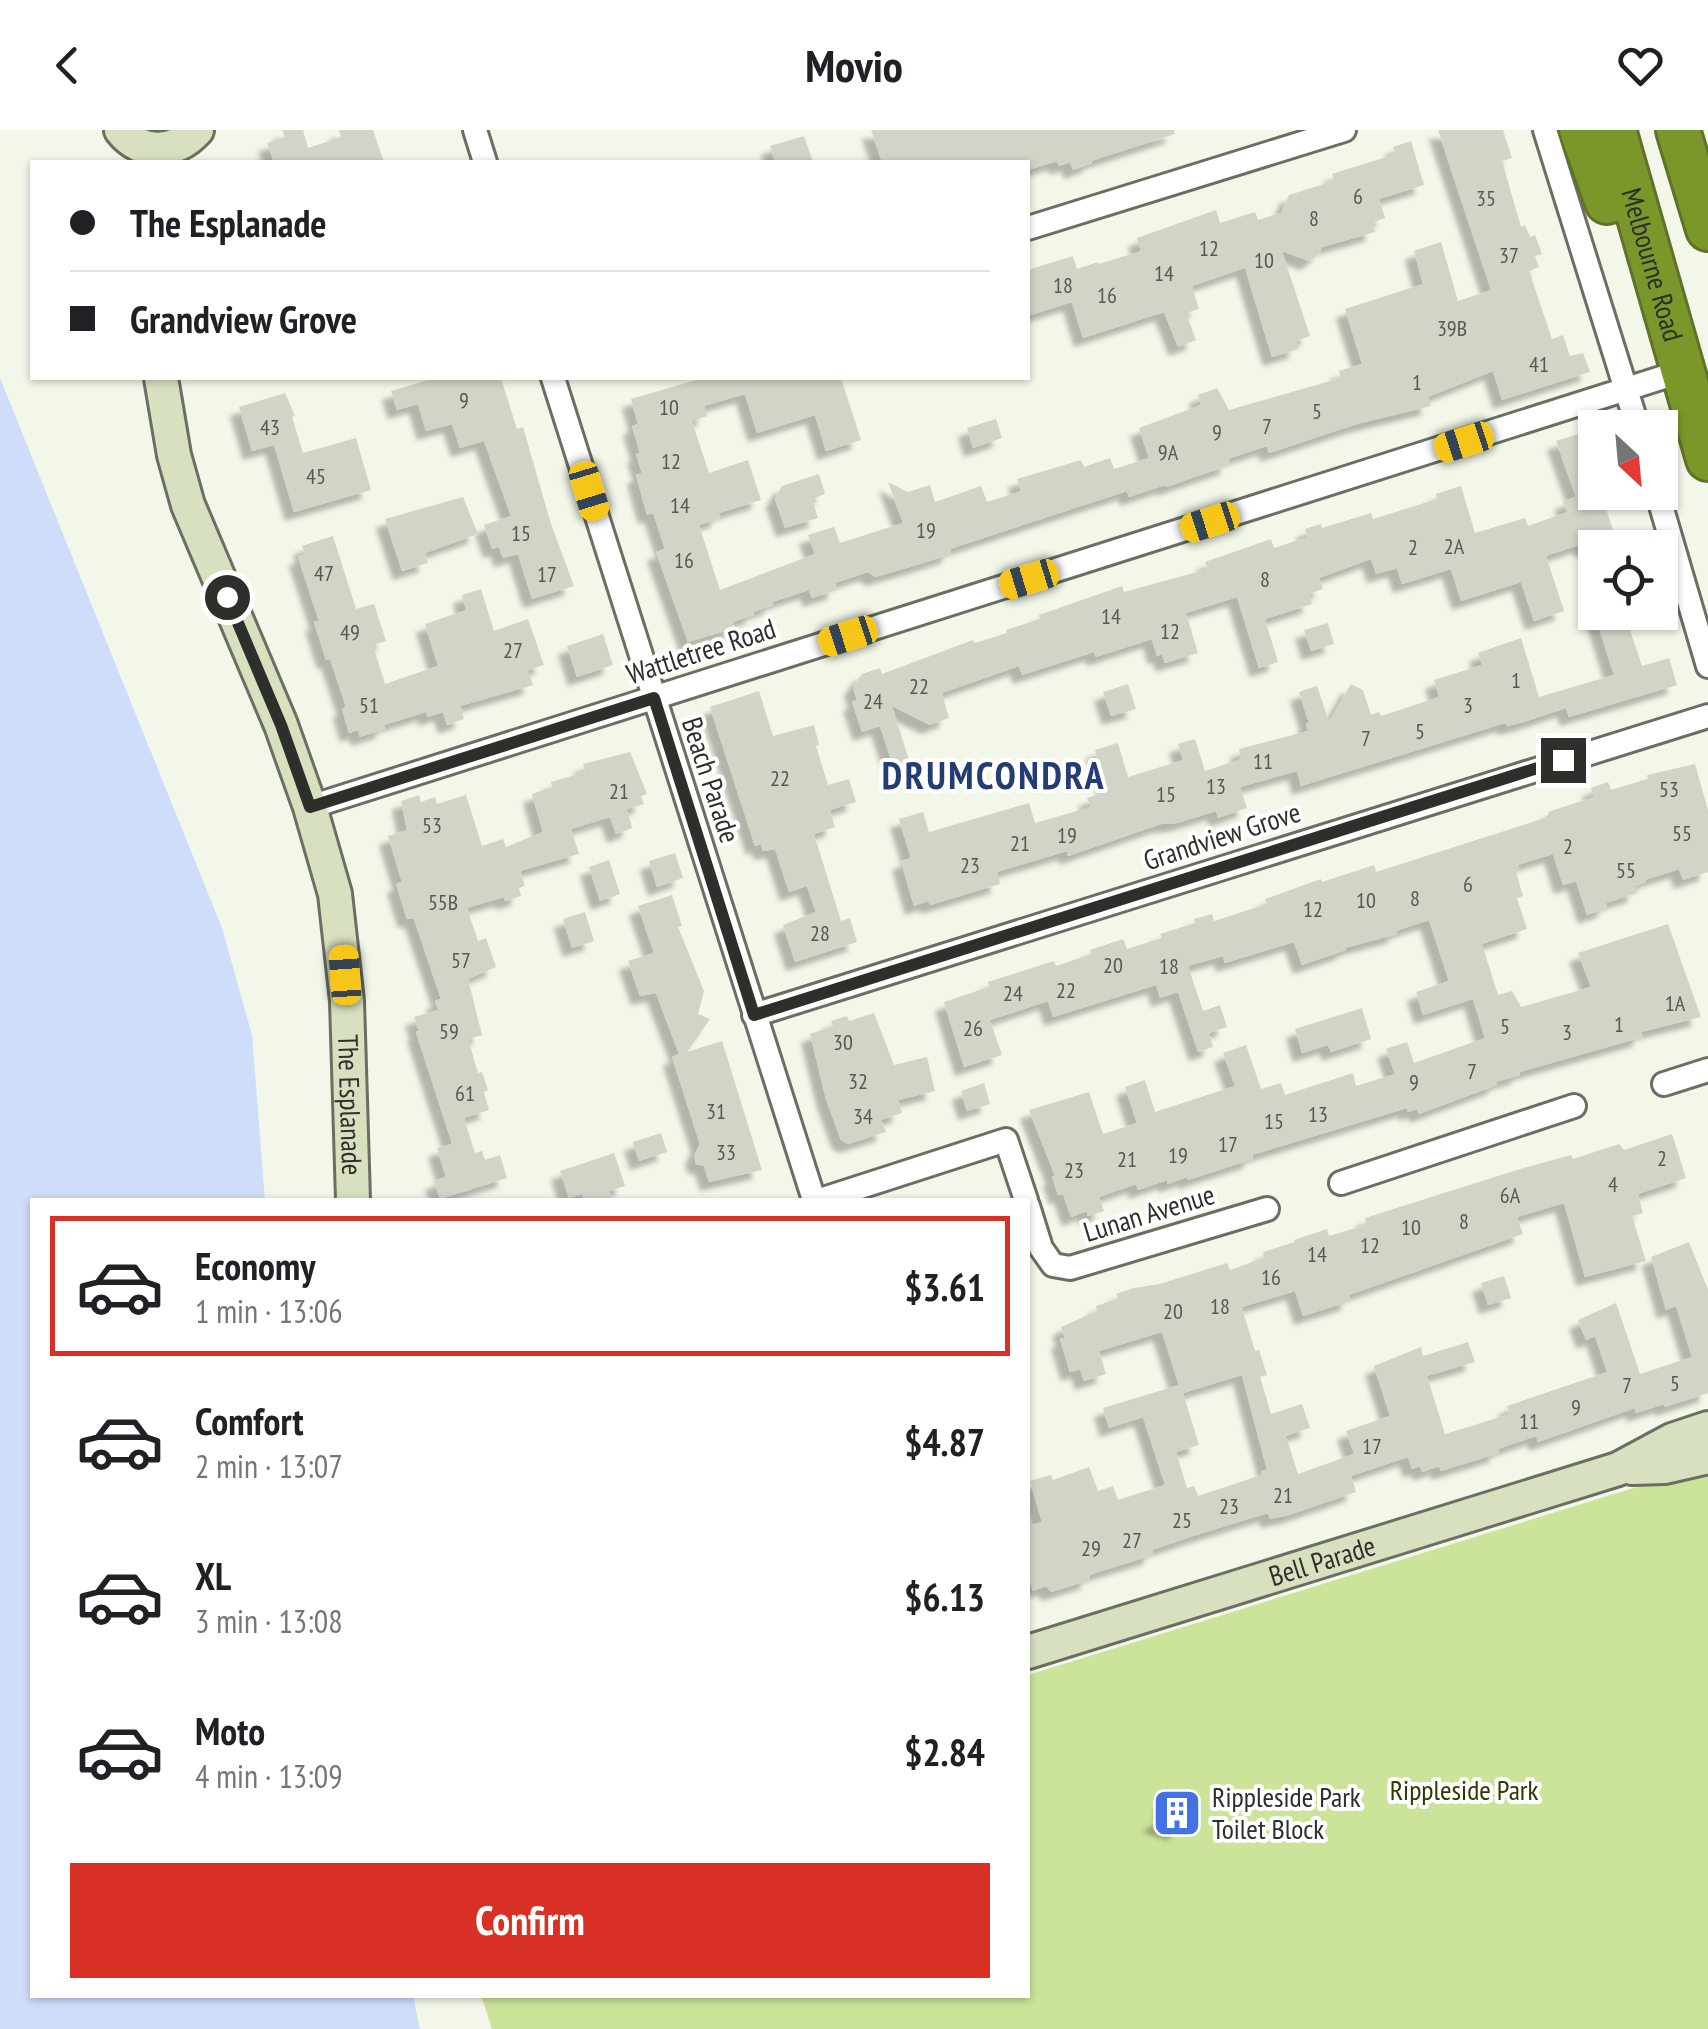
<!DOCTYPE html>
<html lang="en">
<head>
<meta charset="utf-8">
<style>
	:root { --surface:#fff; --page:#f2f2f2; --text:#202124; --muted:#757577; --line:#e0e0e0; --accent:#d93025 }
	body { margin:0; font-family:"PT Sans Narrow",sans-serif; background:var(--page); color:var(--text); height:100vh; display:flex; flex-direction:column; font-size:38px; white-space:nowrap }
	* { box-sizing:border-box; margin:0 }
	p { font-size:32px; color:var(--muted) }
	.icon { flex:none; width:55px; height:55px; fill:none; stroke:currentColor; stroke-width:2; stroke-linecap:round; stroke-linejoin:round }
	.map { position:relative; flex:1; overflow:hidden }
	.drawer { position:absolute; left:30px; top:1068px; width:1000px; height:800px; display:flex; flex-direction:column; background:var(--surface); border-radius:0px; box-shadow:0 2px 8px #0004 }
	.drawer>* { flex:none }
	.banner { position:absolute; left:30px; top:30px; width:1000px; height:220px; border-radius:0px; box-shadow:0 2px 8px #0004; display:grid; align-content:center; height:220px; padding:0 40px; background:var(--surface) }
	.needle { width:65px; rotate:154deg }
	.buttons { position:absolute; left:1578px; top:280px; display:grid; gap:20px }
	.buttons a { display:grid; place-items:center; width:100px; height:100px; border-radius:0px; background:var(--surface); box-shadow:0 2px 8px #0004; font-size:50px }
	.end { position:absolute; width:45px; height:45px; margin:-22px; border:12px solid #2d2f2a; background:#fff; box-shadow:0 0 0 5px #fff }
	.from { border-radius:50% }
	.car { position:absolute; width:30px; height:60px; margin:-30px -15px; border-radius:12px; box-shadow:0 0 8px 2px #0007; background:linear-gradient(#f5c518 24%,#345 0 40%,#f5c518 0 76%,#345 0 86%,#f5c518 0) }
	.banner b { display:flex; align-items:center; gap:35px; height:95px; font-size:38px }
	.banner b+b { border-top:2px solid var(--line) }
	.banner i { width:25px; height:25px; background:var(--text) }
	ul { padding:18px 0 0; list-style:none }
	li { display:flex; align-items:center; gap:30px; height:140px; margin:0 20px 15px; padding:0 20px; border:5px solid transparent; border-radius:0px }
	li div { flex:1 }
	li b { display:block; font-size:38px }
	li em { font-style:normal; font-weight:600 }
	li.on { border-color:var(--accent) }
	li>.icon { width:90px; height:90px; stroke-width:1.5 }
	.button { display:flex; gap:20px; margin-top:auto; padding:20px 40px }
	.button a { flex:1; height:115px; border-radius:0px; background:var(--accent); color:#fff; font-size:40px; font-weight:600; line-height:115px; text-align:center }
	header { display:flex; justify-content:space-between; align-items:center; height:130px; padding:0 40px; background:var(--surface); font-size:45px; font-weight:600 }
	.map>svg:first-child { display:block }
	.green { fill:#cce39a }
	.water { fill:#ceddfa }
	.building { fill:#d0d5c8; fill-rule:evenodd; filter:url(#shadow) }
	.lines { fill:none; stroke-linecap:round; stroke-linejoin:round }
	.street-casing { stroke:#6a6e63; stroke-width:28 }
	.secondary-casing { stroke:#6a6e63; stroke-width:38 }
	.highway-casing { stroke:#607229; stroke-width:48 }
	.street { stroke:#fff; stroke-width:22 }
	.secondary { stroke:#d7e0bf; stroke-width:32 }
	.highway { stroke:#7b9629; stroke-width:42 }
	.route { stroke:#2d2f2a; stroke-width:12 }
	.labels { text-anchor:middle; stroke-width:8; stroke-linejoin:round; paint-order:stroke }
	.number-label { font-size:22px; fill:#565852 }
	.street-label { font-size:28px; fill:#2d2f2a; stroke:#fff }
	.park-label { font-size:28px; fill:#2d3b00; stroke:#fff }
	.poi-label { font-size:28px; fill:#2d2f2a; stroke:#fff; text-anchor:start }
	.district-label { font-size:38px; font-weight:bold; letter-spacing:2.5px; fill:#243c74; stroke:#fff }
</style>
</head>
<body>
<header><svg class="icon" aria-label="back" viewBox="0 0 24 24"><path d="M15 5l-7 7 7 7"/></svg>Movio<svg class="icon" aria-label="heart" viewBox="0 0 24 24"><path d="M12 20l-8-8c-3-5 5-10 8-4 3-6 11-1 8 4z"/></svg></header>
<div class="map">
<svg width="1708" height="1899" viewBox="0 0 1708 1899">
	<defs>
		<filter id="shadow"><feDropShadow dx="-9" dy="9" stdDeviation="2.5" flood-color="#0004"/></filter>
	</defs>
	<rect width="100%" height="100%" fill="#f2f7e9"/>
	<path class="green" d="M1708 1335V1899H492L481 1865H1028V1545Z"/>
	<path class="water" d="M0 248 222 798 252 905 265 1070H32V1865H413L420 1899H0Z"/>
	<path class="building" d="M282 0H303L308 18 341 7 339 0H373L384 32H274L267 13 285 7Z
		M871 0H1174L1175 4 1091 31 1092 33 1073 40 1070 32 1059 36 1057 31 1028 40V32H882Z
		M1438 0H1503L1512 28 1502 31 1521 97 1525 95 1530 107 1535 105 1542 124 1535 126 1539 137 1529 141 1552 209 1563 205 1570 226 1583 223 1590 242 1502 270 1493 241 1428 267 1431 276 1357 294 1269 323 1267 316 1228 329 1230 335 1166 357 1165 355 1129 367 1127 361 950 419 951 424 920 434 875 447 868 442 835 453 837 460 812 468 809 460 772 472 773 475 753 482 754 485 733 492 735 498 688 512 656 422 665 419 653 383 647 385 636 345 642 343 636 324 640 323 632 296 638 294 631 269 703 248H841L861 310 826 321 815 285 757 303 745 264 704 276 707 286 692 291 709 343 748 330 761 370 719 383 720 388 699 395 720 460 815 424 808 405 834 397 840 413 903 393 888 352 908 362 930 355 935 372 981 356 987 372 1021 361 1017 349 1081 330 1084 337 1110 328 1114 339 1149 328 1139 298 1201 275 1198 265 1217 258 1229 280 1341 248 1339 241 1362 234 1345 179 1423 154 1414 121 1441 112 1458 171 1491 160Z
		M804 6 813 32H775L770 16Z
		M1411 11 1424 55 1379 69 1385 88 1372 93 1375 102 1322 117 1319 124 1309 131 1282 121 1310 206 1296 211 1298 219 1272 227 1245 138 1192 156 1199 179 1186 183 1196 210 1178 217 1164 182 1083 208 1072 172 1028 186V140L1073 126 1077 139 1098 132 1099 134 1141 121 1137 108 1216 80 1220 93 1255 82 1258 90 1281 83 1289 65 1334 51 1332 44 1396 24 1393 17Z
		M435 248H501L517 299 523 297 551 394 574 456 532 469 518 424 503 428 499 417 492 419 484 395 511 386 484 311 460 318 452 294 426 301 418 274 397 280 391 261Z
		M285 263 295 286 292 287 303 323 356 308 371 360 294 382 274 315 252 321 239 277Z
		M996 289 1002 308 973 318 967 298Z
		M1595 299V362H1609L1614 377 1606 379 1619 418H1583L1582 414 1546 426 1564 481 1534 491 1521 452 1461 471 1451 439 1402 454 1397 438 1376 444 1371 429 1319 448 1323 459 1309 464 1312 474 1265 489 1278 532 1259 538 1237 467 1186 483 1198 523 1165 533 1162 524 1157 526 1152 509 1096 527 1094 522 1022 545 1019 536 942 563 949 588 930 595 892 576 914 646 898 651 880 596 862 602 852 572 857 570 853 557 862 544 880 538 882 544 973 510 975 513 1007 503 1006 500 1040 489 1039 485 1122 456 1124 462 1208 439 1205 432 1271 409 1274 418 1308 407 1305 399 1321 394 1322 398 1371 383 1373 389 1437 369 1436 364 1461 356 1475 403 1525 388 1528 396 1567 382 1563 371 1576 367 1556 311Z
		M819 344 825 364 812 369 818 388 785 398 775 369 782 356Z
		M463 367 478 404 425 423 428 433 402 441 385 389Z
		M333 406 356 479 374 474 386 511 373 515 385 554 438 536 425 494 466 480 462 465 481 459 494 501 528 489 544 535 528 540 533 555 460 576 464 589 447 595 443 582 428 587 426 582 384 595 385 599 360 607 358 600 349 603 342 579 346 577 330 529 326 530 314 492 319 491 298 427 305 424 302 416Z
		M1594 482H1624L1642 536 1669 528 1677 555 1569 587 1566 578 1524 592 1507 596 1505 593 1301 656 1297 641 1240 657 1247 678 1218 688 1216 681 1177 693 1161 694 1068 726 1067 721 997 742 1000 754 930 775 928 771 914 776 901 731 911 728 899 689 923 682 929 702 1029 673 1035 693 1091 677 1087 668 1108 661 1095 620 1118 613 1128 647 1183 630 1178 614 1195 609 1205 641 1241 629 1239 619 1308 601 1306 594 1309 593 1299 562 1317 556 1329 592 1351 554 1363 560 1371 585 1379 582 1381 586 1439 567 1434 550 1482 535 1478 523 1521 508 1539 567 1614 545Z
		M1328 493 1334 514 1311 521 1304 500Z
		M603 504 613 535 577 547 567 516Z
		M1128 554 1136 579 1111 586 1103 562Z
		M759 561 773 606 814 595 819 615 816 616 828 655 849 649 856 672 830 680 835 697 814 704 841 791 850 788 857 812 795 832 783 795 816 782 807 756 789 762 775 719 763 721 761 714 755 716 710 577Z
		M630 622 647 664 641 666 644 674 627 679 632 698 616 704 610 687 571 699 579 724 520 741 525 756 519 758 521 766 505 771 504 767 467 778 478 811 486 808 496 837 468 849 482 905 468 909 478 943 482 942 488 960 484 962 489 980 464 988 475 1023 482 1021 485 1030 500 1025 507 1048 440 1069 434 1051 446 1047 437 1018 452 1014 451 1010 416 902 419 901 414 887 438 880 435 871 441 869 415 792 413 788 407 789 396 754 402 752 388 706 407 700 401 671 419 665 421 672 435 667 437 674 466 665 482 716 503 709 506 717 543 702 532 664 552 657 551 652 585 642 583 634Z
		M1695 634 1708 680V742L1683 750 1679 739 1645 750 1646 752 1635 756 1637 763 1606 773 1607 778 1587 785 1576 751 1563 755 1553 724 1518 735 1520 741 1516 742 1523 766 1517 768 1527 799 1482 814 1498 865 1512 861 1521 877 1591 857 1578 823 1668 794 1701 887 1641 902 1643 907 1520 942V945L1496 952 1497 955 1419 984 1417 979 1408 982 1407 978 1252 1025 1253 1029 1188 1050 1187 1047 1168 1054 1167 1050 1138 1060 1136 1054 1099 1067 1104 1081 1088 1086 1087 1081 1071 1087 1063 1064 1058 1065 1052 1047 1055 1046 1029 980 1089 962 1103 1004 1137 993 1125 957 1145 950 1155 982 1235 956 1223 923 1246 915 1261 959 1281 953 1285 965 1353 943 1356 956 1395 944 1386 919 1407 912 1414 933 1485 908 1473 869 1423 885 1416 862 1449 851 1429 790 1396 801 1397 804 1345 818 1346 820 1302 835 1294 812 1225 833 1223 826 1188 836 1203 881 1220 875 1227 897 1209 903 1213 917 1198 922 1178 862 1160 868 1156 855 1053 887 1048 871 990 890 1002 925 964 937 944 872 989 857 988 852 1054 831 1056 836 1091 824 1090 820 1123 809 1127 819 1162 808 1160 804 1195 793 1194 789 1212 784 1214 791 1267 774 1265 769 1321 749 1322 752 1374 735 1376 742 1542 689 1549 684 1548 682 1594 667 1591 658 1608 652 1611 660 1648 649 1647 645Z
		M675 723 683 748 657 757 649 731Z
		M609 730 620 764 600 771 589 737Z
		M672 765 682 796 678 797 704 861 698 884 710 889 687 922 722 911 762 1040 709 1052 704 1036 696 1034 694 1026 700 1014 672 927 679 924 656 863 640 866 628 831 654 823 638 776Z
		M585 782 594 811 572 818 563 789Z
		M1362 878 1371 909 1331 922 1328 915 1302 923 1295 899Z
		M874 883 894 935 927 927 935 961 898 970 902 983 881 990 886 1002 848 1014 841 1010 826 969 810 904 833 896 831 891 847 886 849 891Z
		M984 953 990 974 967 981 961 961Z
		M661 1003 667 1022 639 1031 633 1012Z
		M1672 1004 1686 1048 1638 1064 1643 1083 1632 1086 1646 1131 1585 1147 1564 1073 1517 1087 1523 1104 1349 1165 1351 1171 1303 1186 1295 1161 1242 1177 1243 1181 1255 1221 1259 1220 1267 1245 1260 1247 1271 1284 1302 1274 1310 1298 1286 1306 1298 1344 1354 1324 1346 1301 1390 1286 1374 1236 1421 1217 1423 1226 1468 1212 1475 1232 1427 1246 1445 1304 1510 1284 1507 1276 1607 1242 1595 1206 1586 1210 1578 1190 1616 1173 1640 1244 1692 1227 1676 1176 1666 1180 1651 1127 1689 1112 1708 1160V1263L1665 1277 1664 1274 1636 1283 1635 1278 1538 1312 1536 1306 1498 1319 1499 1323 1441 1341 1439 1336 1422 1342 1420 1336 1412 1339 1408 1327 1351 1346 1356 1362 1289 1385 1270 1389 1268 1383 1193 1406 1152 1420 1153 1425 1089 1445 1090 1450 1051 1462 1046 1456 1033 1461 1028 1445V1396L1042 1392 1030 1351 1051 1345 1053 1350 1089 1337 1098 1361 1113 1356 1118 1370 1165 1355 1143 1287 1109 1298 1103 1278 1179 1255 1162 1202 1099 1221 1106 1244 1084 1251 1080 1239 1070 1242 1060 1209 1065 1208 1061 1197 1097 1181 1096 1176 1118 1169 1116 1164 1133 1158 1160 1154 1227 1133 1230 1140 1264 1128 1263 1122 1295 1112 1294 1110 1327 1099 1329 1106 1366 1095 1365 1088 1520 1039 1571 1025 1573 1029 1619 1014 1624 1020ZM1242 1245 1267 1340 1261 1341 1262 1345 1198 1366 1194 1356 1187 1358 1176 1322 1199 1315 1183 1263Z
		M614 1023 625 1056 609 1061 612 1070H584L582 1064 569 1068 560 1041Z
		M1504 1146 1511 1168 1488 1175 1481 1153Z
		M1174 1663 1187 1666 1193 1677 1191 1685 1176 1702 1151 1693 1162 1686 1164 1670Z"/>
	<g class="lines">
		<g class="street-casing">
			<path id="street" d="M475 0 485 32
				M1545 0 1638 298
				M1028 98 1344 0
				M553 248 814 1070
				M1657 362 1708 536
				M310 677 1683 241
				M754 885 1708 586
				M1664 954 1708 940
				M1341 1053 1574 976
				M820 1070 1006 1010 1026 1070
				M1028 1076 1041 1118 1053 1135 1070 1138 1267 1079"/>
		</g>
		<g class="secondary-casing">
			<g id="secondary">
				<path d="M121 0C142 27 176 23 197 0"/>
				<path id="s1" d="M161 248 174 325 188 375 281 595 310 677 335 764 347 871 353 1070"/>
				<path d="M1632 1338 1665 1337 1708 1327"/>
				<path id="s2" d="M1028 1522 1618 1339 1672 1310 1708 1298"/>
			</g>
		</g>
		<g class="highway-casing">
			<g id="highway">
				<path d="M1581 0 1607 72"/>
				<path id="s3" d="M1614 0 1708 329"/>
				<path d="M1678 0 1708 99"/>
			</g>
		</g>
		<use href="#street" class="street"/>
		<use href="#secondary" class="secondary"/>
		<use href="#highway" class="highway"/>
	</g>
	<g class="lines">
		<path class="route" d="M227 467 281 595 310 677 654 568 754 885 1563 630"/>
	</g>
	<defs>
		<g id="building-square" transform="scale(2.5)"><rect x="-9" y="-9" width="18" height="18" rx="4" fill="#4272e4" stroke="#fff"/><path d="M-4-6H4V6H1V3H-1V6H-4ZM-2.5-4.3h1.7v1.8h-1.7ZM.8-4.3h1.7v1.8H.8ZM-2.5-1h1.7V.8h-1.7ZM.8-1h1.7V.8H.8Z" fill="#fff"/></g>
	</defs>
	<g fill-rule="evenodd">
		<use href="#building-square" x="1177" y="1683"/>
	</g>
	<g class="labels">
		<g class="number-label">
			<text x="1358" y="74">6</text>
			<text x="1486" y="76">35</text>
			<text x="1314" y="96">8</text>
			<text x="1209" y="126">12</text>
			<text x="1509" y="133">37</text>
			<text x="1264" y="138">10</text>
			<text x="1164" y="151">14</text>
			<text x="1063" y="163">18</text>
			<text x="1107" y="173">16</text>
			<text x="1452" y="206">39B</text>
			<text x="1539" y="242">41</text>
			<text x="1417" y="260">1</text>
			<text x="464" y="278">9</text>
			<text x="669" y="285">10</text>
			<text x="1317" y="289">5</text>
			<text x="1267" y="304">7</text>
			<text x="270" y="305">43</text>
			<text x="1217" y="310">9</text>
			<text x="1168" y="330">9A</text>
			<text x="671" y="339">12</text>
			<text x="316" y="354">45</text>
			<text x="680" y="383">14</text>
			<text x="926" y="408">19</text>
			<text x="521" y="411">15</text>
			<text x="1454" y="424">2A</text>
			<text x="1413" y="425">2</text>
			<text x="684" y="438">16</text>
			<text x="324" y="451">47</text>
			<text x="547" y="452">17</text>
			<text x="1265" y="457">8</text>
			<text x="1111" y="494">14</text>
			<text x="1170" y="509">12</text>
			<text x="350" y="510">49</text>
			<text x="513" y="528">27</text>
			<text x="1516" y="558">1</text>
			<text x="919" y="564">22</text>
			<text x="873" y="579">24</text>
			<text x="369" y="583">51</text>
			<text x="1468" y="583">3</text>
			<text x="1420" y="609">5</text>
			<text x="1366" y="616">7</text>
			<text x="1263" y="639">11</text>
			<text x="780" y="656">22</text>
			<text x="1216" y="664">13</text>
			<text x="1669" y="667">53</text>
			<text x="619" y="669">21</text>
			<text x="1166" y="672">15</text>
			<text x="432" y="703">53</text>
			<text x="1682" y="711">55</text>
			<text x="1067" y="713">19</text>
			<text x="1020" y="721">21</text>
			<text x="1568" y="724">2</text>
			<text x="970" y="743">23</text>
			<text x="1626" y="748">55</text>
			<text x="1468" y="762">6</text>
			<text x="1415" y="776">8</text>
			<text x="1366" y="778">10</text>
			<text x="443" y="780">55B</text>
			<text x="1313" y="787">12</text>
			<text x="820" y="811">28</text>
			<text x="461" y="838">57</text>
			<text x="1113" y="843">20</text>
			<text x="1169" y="844">18</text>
			<text x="1066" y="868">22</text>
			<text x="1013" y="871">24</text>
			<text x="1675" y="881">1A</text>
			<text x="1619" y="902">1</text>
			<text x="1505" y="904">5</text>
			<text x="973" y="906">26</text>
			<text x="449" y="909">59</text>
			<text x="1567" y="910">3</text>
			<text x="843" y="920">30</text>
			<text x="1472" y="949">7</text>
			<text x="858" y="959">32</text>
			<text x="1414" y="960">9</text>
			<text x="465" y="971">61</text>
			<text x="716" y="989">31</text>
			<text x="1318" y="992">13</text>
			<text x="863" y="994">34</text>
			<text x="1274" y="999">15</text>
			<text x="1228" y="1022">17</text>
			<text x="726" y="1030">33</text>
			<text x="1178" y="1033">19</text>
			<text x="1662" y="1036">2</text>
			<text x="1127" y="1037">21</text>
			<text x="1074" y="1048">23</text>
			<text x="1613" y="1062">4</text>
			<text x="1510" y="1073">6A</text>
			<text x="1464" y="1099">8</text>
			<text x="1411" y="1105">10</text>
			<text x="1370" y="1123">12</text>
			<text x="1317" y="1132">14</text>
			<text x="1271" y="1155">16</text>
			<text x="1220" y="1184">18</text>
			<text x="1173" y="1189">20</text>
			<text x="1675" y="1261">5</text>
			<text x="1627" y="1263">7</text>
			<text x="1576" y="1285">9</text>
			<text x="1529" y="1299">11</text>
			<text x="1372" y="1324">17</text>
			<text x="1283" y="1373">21</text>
			<text x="1229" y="1384">23</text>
			<text x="1182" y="1398">25</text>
			<text x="1132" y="1418">27</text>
			<text x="1091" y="1426">29</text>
		</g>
		<g class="street-label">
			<text dy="10" stroke="none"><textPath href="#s3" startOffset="140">Melbourne Road</textPath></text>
			<text transform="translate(701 521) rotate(-18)" y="10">Wattletree Road</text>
			<text transform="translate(711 650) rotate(72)" y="10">Beach Parade</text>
			<text transform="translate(1222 706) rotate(-18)" y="10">Grandview Grove</text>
			<text dy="10" stroke="none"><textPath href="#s1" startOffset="758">The Esplanade</textPath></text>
			<text transform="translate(1149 1083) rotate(-17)" y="10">Lunan Avenue</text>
			<text dy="10" stroke="none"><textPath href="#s2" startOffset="308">Bell Parade</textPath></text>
		</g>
		<g class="park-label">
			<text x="1464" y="1670">Rippleside Park</text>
		</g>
		<g class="poi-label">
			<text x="1212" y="1677">Rippleside Park<tspan x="1212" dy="32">Toilet Block</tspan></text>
		</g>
		<g class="district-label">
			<text x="994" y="659">DRUMCONDRA</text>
		</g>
	</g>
</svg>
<div class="buttons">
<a><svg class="needle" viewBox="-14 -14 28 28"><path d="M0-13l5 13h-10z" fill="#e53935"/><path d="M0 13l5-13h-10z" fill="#757577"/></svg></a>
<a><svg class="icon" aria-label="locate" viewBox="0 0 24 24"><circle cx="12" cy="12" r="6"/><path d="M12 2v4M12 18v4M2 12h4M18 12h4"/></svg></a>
</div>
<i class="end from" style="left:227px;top:467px"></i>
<i class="end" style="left:1563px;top:630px"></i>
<i class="car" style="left:1464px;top:312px;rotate:252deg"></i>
<i class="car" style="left:589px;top:361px;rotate:163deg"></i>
<i class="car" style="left:1210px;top:392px;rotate:252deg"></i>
<i class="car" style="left:1029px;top:449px;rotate:253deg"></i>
<i class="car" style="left:848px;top:506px;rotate:252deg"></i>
<i class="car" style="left:345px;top:845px;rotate:356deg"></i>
<div class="banner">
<b><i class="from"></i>The Esplanade</b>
<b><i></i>Grandview Grove</b>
</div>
<section class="drawer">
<ul>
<li class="on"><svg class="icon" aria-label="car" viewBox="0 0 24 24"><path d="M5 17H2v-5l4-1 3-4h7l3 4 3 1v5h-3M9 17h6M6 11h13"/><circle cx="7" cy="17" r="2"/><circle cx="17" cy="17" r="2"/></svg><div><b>Economy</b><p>1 min · 13:06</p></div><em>$3.61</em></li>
<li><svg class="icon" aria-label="car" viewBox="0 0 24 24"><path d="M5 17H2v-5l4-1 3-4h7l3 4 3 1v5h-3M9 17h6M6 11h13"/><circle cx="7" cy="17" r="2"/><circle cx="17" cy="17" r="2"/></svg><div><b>Comfort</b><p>2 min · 13:07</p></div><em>$4.87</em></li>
<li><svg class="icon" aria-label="car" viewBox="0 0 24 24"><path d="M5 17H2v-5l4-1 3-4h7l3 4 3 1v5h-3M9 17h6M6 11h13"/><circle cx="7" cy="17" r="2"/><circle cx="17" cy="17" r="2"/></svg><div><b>XL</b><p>3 min · 13:08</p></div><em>$6.13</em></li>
<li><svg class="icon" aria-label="car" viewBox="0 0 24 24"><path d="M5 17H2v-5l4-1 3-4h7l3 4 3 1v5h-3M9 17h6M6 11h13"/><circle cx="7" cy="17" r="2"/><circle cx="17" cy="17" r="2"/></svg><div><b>Moto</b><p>4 min · 13:09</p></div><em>$2.84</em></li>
</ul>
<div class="button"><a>Confirm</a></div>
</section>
</div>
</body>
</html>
